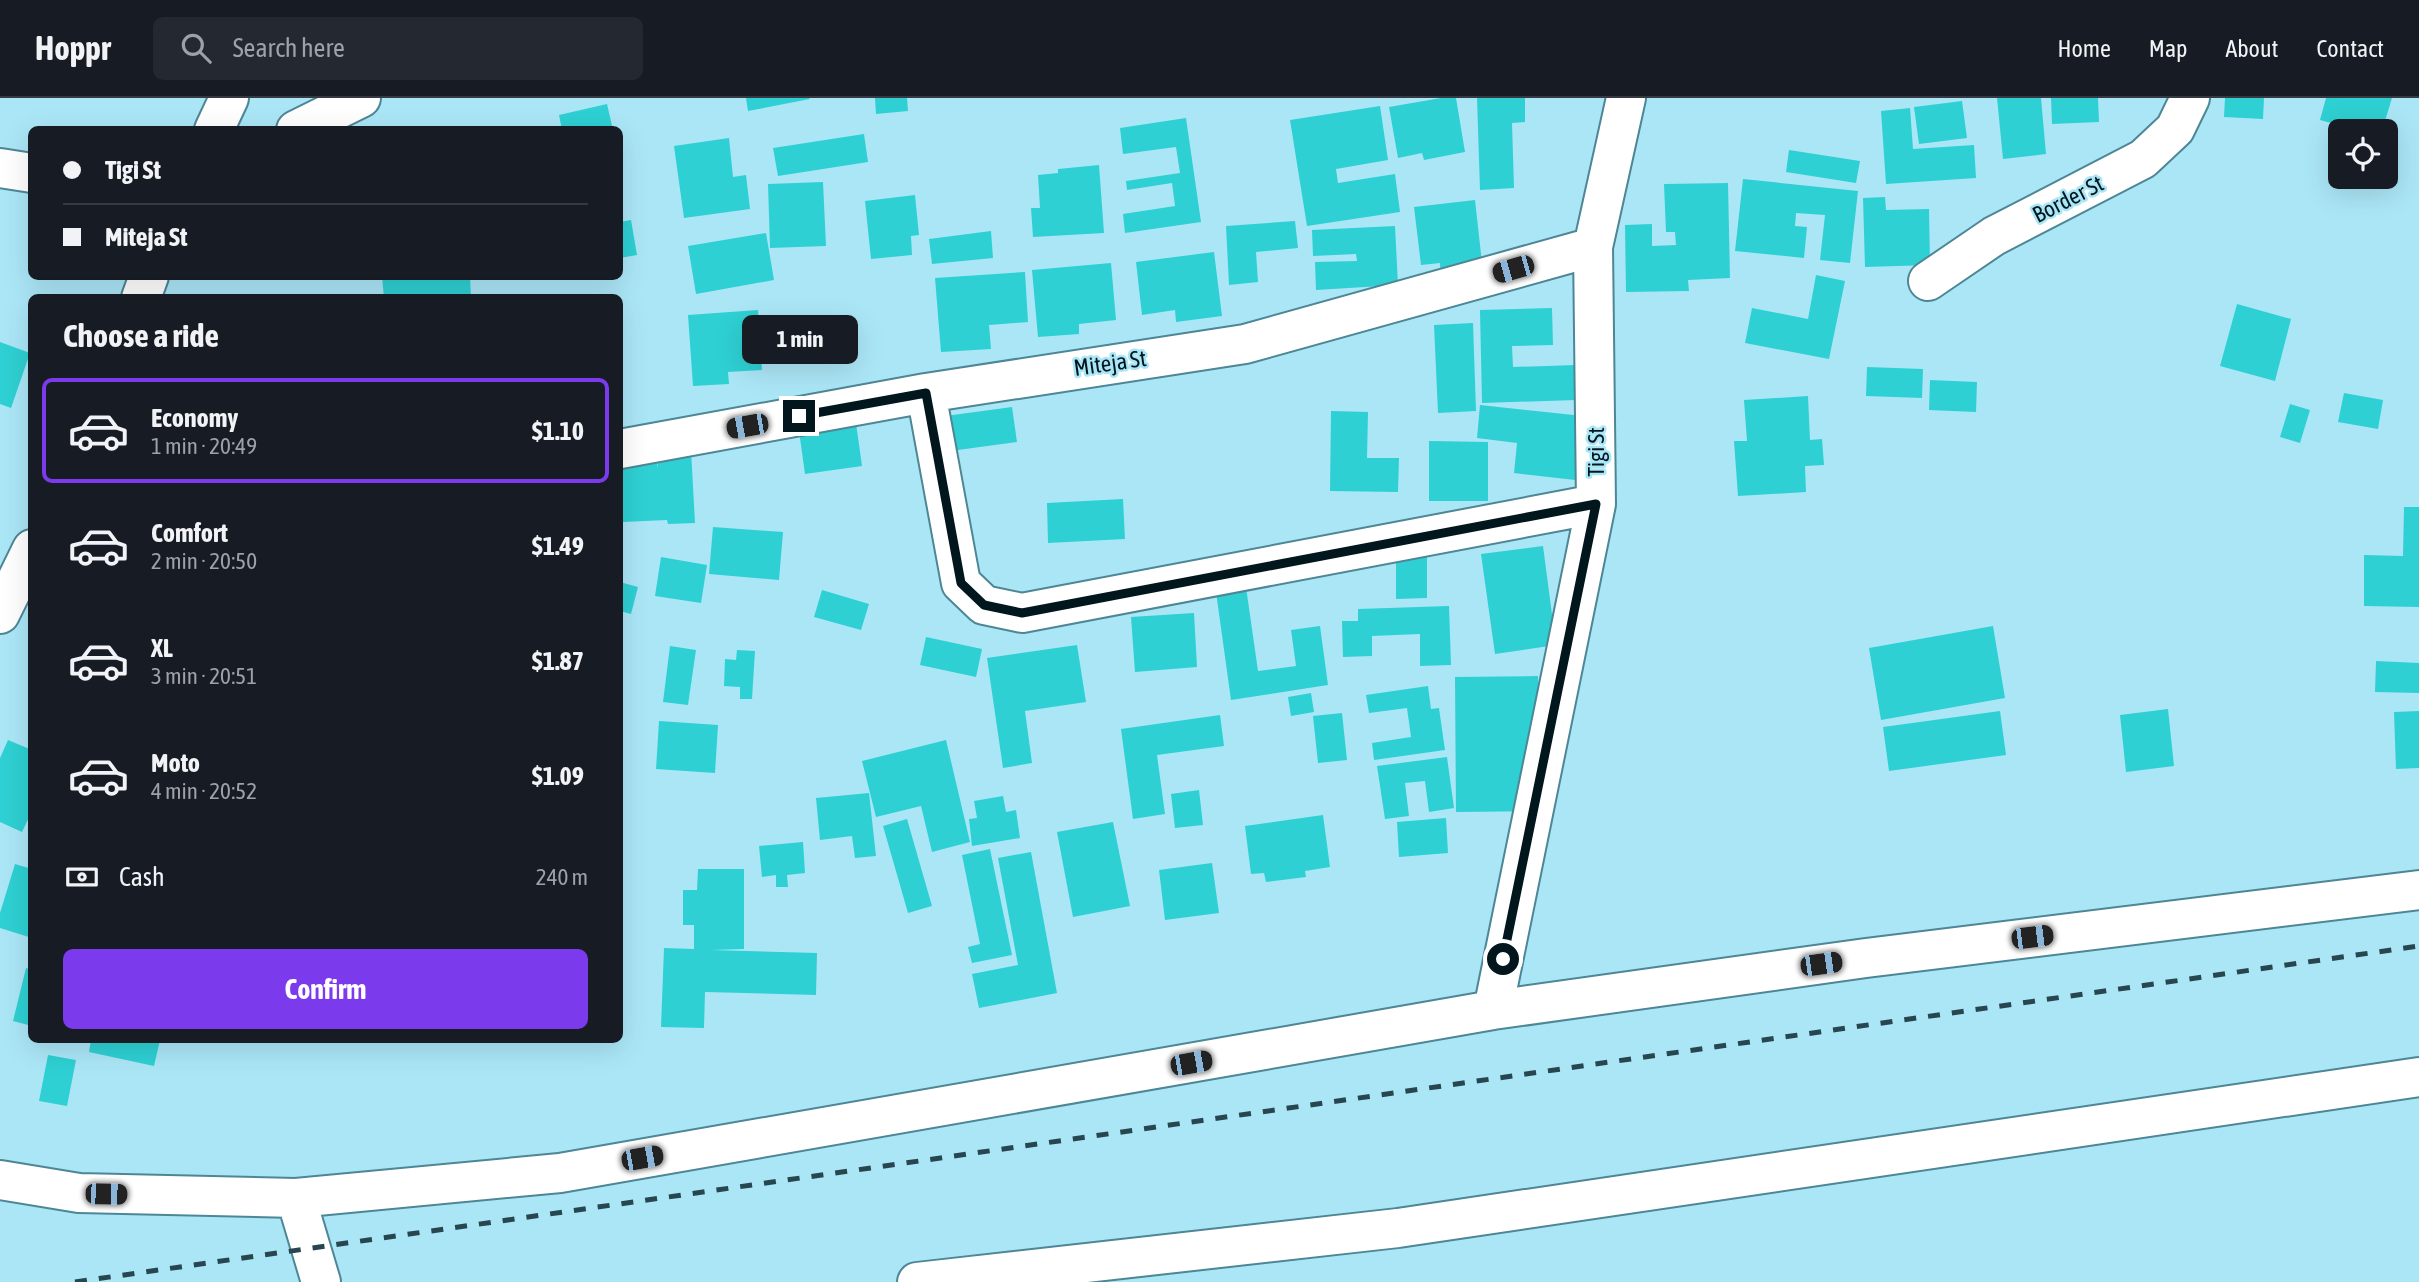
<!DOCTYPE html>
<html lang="en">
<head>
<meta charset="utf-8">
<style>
	:root { --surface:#171b24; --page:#242831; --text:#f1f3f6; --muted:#9ea1a6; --line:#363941; --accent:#7c3aed }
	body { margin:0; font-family:"Asap Condensed",sans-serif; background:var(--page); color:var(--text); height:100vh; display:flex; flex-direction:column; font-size:26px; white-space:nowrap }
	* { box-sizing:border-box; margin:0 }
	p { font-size:23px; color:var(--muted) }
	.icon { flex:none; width:38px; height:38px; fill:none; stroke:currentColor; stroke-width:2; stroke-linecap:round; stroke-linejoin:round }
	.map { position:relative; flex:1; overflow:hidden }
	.drawer { position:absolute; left:28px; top:196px; width:595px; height:749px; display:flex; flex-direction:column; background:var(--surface); border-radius:10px; box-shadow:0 7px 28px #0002 }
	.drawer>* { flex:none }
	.hud { position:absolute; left:28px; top:28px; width:595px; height:154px; border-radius:10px; box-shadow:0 7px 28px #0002; display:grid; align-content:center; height:154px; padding:0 35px; background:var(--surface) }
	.buttons { position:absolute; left:2328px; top:21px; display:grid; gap:14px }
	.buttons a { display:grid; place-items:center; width:70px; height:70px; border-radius:10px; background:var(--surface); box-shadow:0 7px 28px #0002; font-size:35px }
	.end { position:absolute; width:32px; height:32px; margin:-16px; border:9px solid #01171d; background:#fff; box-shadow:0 0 0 4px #fff }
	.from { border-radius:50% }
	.bubble { position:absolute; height:49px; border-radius:10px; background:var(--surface); box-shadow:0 7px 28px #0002; font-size:23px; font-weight:700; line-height:49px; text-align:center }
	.car { position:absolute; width:21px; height:42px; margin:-21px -10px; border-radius:9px; box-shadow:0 0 5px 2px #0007; background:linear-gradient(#222 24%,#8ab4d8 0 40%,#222 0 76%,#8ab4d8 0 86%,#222 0) }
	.hud b { display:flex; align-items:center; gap:24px; height:66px; font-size:26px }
	.hud b+b { border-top:2px solid var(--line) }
	.hud i { width:18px; height:18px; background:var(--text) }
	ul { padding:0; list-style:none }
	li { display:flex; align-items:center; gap:21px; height:105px; margin:0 14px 10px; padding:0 21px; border:4px solid transparent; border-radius:10px }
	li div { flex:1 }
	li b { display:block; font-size:26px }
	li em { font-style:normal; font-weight:700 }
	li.active { border-color:var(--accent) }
	li>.icon { width:63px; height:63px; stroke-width:1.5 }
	h2 { padding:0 35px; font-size:32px; line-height:84px }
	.pay { display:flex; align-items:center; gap:18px; height:77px; padding:0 35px; font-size:26px }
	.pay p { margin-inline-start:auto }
	.action { display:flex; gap:14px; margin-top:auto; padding:14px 35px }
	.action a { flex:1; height:80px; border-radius:10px; background:var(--accent); color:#fff; font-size:28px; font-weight:700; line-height:80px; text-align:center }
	header { display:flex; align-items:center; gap:42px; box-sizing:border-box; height:98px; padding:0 35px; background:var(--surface); border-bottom:2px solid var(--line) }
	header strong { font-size:33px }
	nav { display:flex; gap:38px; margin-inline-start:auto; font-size:24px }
	.search { width:490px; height:63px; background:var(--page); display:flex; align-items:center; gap:18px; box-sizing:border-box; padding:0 24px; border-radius:10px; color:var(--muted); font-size:26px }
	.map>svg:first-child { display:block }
	.building { fill:#2ed0d3 }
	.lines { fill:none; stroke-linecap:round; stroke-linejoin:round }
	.minor-casing { stroke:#4d8695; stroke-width:42 }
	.tertiary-casing { stroke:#4d8695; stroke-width:42 }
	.minor { stroke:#fff; stroke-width:38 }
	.tertiary { stroke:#fff; stroke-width:38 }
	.rail { stroke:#28464f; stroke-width:5; stroke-dasharray:12 12; stroke-linecap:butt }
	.route { stroke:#01171d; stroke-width:9 }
	.labels { text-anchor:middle; stroke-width:5; stroke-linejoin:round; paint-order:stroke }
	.street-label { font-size:23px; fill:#01171d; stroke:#abe6f7 }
</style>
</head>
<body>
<header>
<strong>Hoppr</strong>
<div class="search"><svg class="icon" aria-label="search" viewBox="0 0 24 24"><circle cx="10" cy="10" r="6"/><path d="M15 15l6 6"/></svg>Search here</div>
<nav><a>Home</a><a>Map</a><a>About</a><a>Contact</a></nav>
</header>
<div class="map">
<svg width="2419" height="1184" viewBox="0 0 2419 1184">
	<rect width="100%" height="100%" fill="#abe6f7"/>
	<path class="building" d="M746 0H809L810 1 748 13Z
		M875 0H907L908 13 876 16Z
		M1441 0H1456L1465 54 1424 62 1422 55 1398 60 1389 9Z
		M1477 0H1525V24L1512 25 1514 90 1480 92Z
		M1997 0H2041L2046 56 2003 61Z
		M2051 0H2098L2099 24 2052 26Z
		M2225 0H2264L2263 21 2224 19Z
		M2326 0H2392L2382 33H2345L2346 29 2320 22Z
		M1962 3 1967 40 1919 46 1914 9Z
		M607 6 613 32H562L559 17Z
		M1380 8 1388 62 1336 71 1338 85 1395 76 1400 114 1307 128 1290 22Z
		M1910 10 1913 51 1974 47 1976 80 1886 86 1881 13Z
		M1186 20 1201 124 1125 135 1123 116 1175 108 1172 85 1127 92 1126 83 1180 75 1176 49 1123 56 1120 30Z
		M864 36 868 64 778 78 773 50Z
		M729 40 733 79 746 77 750 111 684 120 674 48Z
		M1789 52 1860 63 1856 85 1786 74Z
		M1099 67 1104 135 1033 139 1031 110H1040L1038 77 1058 75V71Z
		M1743 81 1858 93 1850 165 1820 162 1825 117 1796 115 1795 128 1807 129 1804 160 1735 153Z
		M823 84 826 148 770 150 768 86Z
		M1728 85 1730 180 1688 182 1689 193 1626 194 1625 127 1652 126V148L1676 147 1675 134H1666L1664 86Z
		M915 97 919 137 911 138 912 157 871 161 865 103Z
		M1885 99 1886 112 1929 111 1930 167 1865 169 1863 100Z
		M1475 102 1482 165 1441 185 1440 165 1421 167 1414 109Z
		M631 122 637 157 620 160V124Z
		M1295 123 1298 150 1256 154 1258 184 1229 187 1226 128Z
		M1395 128 1398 187 1316 192 1315 164 1357 163 1356 156 1313 158 1312 132Z
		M991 133 993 160 932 166 929 141Z
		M766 135 774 182 696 196 688 148Z
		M1214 154 1222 218 1176 224 1175 212 1142 217 1136 164Z
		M1111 165 1116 222 1079 226V236L1038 239 1032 172Z
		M1025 174 1028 224 989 227 991 251 941 254 935 180Z
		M1816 177 1845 183 1829 261 1745 245 1752 210 1808 221Z
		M382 178H470L471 200H384Z
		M2237 206 2291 221 2275 283 2220 268Z
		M1552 210 1553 247 1512 248 1513 269 1576 267V302L1482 305 1480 212Z
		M758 212 762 272 728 274 729 286 693 288 688 217Z
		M1473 225 1476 313 1438 315 1434 227Z
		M0 244 30 255 11 310 0 306Z
		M1867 269 1923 271 1922 300 1866 298Z
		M1930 282 1977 284 1976 314 1929 312Z
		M2344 295 2383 302 2378 331 2338 324Z
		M1808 298 1810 342 1822 341 1824 367 1805 368 1806 394 1738 398 1734 343H1747L1744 302Z
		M2290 306 2310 312 2300 345 2280 339Z
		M1480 307 1583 318 1575 382 1514 375 1517 345 1477 340Z
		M1012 309 1017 344 943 354 938 319Z
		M1331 313 1368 314 1367 360H1399L1398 394 1330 393Z
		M856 325 862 368 805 376 799 333Z
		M1429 343 1488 344V403H1429Z
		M691 352 695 425 668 426 667 422 623 424 620 356 655 354 658 371 657 353Z
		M1123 401 1125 441 1048 445 1047 405Z
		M2404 409H2419V509L2364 508V457L2403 458Z
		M713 429 783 434 779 482 709 476Z
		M1543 448 1556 547 1495 556 1481 456Z
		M1396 458H1427V500L1396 501Z
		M661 459 707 467 701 505 655 498Z
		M620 484 638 489 631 516 620 513Z
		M1246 489 1258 573 1296 568 1291 532 1320 528 1328 587 1231 602 1216 494Z
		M822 492 869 506 861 532 814 519Z
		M1449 508 1451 567 1420 568V536L1372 538V558L1343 559 1342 523H1358V511Z
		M1194 515 1197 569 1135 574 1131 519Z
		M1993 528 2005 600 1881 622 1869 550Z
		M926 539 982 551 976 579 920 567Z
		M1077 547 1086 604 1025 613 1032 665 1003 670 987 560Z
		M670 548 696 552 688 607 663 604Z
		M737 552 755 553 752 601H740V589L724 588 725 561 736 562Z
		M2376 563 2419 565V595L2375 594Z
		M1538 578 1539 713 1456 714 1455 579Z
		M1428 588 1431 611 1439 610 1445 652 1374 662 1372 645 1411 639 1407 610 1369 615 1366 597Z
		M1311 595 1314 614 1291 618 1288 599Z
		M2168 611 2174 668 2126 674 2120 617Z
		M2000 613 2006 657 1889 673 1883 629Z
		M2419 613V670L2396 671 2394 614Z
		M1342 615 1347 662 1318 665 1313 618Z
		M1220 617 1224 648 1157 657 1165 716 1133 721 1121 631Z
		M659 623 718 627 715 675 656 671Z
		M8 642 32 652V713L22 734 0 724V660Z
		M946 642 970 744 932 754 921 708 876 719 862 663Z
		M1447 659 1454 710 1429 714 1425 683 1405 685 1409 718 1385 721 1377 668Z
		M1199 692 1203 727 1175 730 1171 696Z
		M869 695 876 758 855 760 852 738 820 742 816 700Z
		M1003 698 1006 714 1016 712 1020 740 972 748 969 721 977 720 974 703Z
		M1323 717 1330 769 1305 773 1306 779 1266 784 1264 775 1251 776 1245 728Z
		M1446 720 1448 755 1399 759 1397 724Z
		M907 721 932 808 908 815 883 728Z
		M1113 724 1130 808 1073 819 1057 734Z
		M803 744 805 775 787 777 788 789H776V777L762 779 759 748Z
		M990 751 1012 857 972 865 968 849 980 846 962 757Z
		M1031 754 1057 895 979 910 972 876 1018 867 998 760Z
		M1212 765 1219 815 1165 822 1159 772Z
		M15 766 32 771V840L0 830V815Z
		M698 771H744V851L711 852 817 855 816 897 705 894 704 930 661 929 664 850 694 851V827H683V792H697Z
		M26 870 32 872V928L13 923Z
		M91 942H160L154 968 89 954Z
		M48 957 76 962 67 1008 39 1003Z"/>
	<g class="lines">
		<g class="minor-casing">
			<path id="minor" d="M296 32 361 0
				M0 70 32 75
				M1928 183 1994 138 2143 61 2175 31 2190 0
				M926 295 961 485 984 507 1022 515 1596 406
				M620 351 926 295 1245 246 1593 149
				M1493 912 1596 406 1593 149 1626 0
				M0 1082 79 1095 296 1100 560 1075 1493 912 1866 860 2419 792
				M296 1100 321 1184
				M917 1184 1398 1130 2419 979"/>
		</g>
		<g class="tertiary-casing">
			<path id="tertiary" d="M214 32 229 0
				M141 200 149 178
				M0 516 32 451"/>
		</g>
		<use href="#minor" class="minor"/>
		<use href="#tertiary" class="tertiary"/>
		<path class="rail" d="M75 1184 2419 848"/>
	</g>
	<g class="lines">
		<path class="route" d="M799 318 926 295 961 485 984 507 1022 515 1596 406 1503 861"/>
	</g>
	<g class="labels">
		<g class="street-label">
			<text transform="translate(2068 101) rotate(-27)" y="8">Border St</text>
			<text transform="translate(1110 265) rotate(-8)" y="8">Miteja St</text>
			<text transform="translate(1596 354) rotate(-90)" y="8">Tigi St</text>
		</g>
	</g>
</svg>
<div class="buttons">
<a><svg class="icon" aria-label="locate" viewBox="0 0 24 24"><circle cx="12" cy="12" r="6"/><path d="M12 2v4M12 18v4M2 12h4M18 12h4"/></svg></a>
</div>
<i class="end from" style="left:1503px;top:861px"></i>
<i class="end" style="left:799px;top:318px"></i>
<div class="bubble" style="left:742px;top:217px;width:116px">1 min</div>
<i class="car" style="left:1513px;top:171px;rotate:254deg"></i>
<i class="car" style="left:747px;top:328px;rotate:260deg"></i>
<i class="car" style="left:2032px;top:839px;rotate:83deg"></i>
<i class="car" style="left:1821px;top:866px;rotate:82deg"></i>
<i class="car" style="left:1191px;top:965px;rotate:80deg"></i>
<i class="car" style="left:642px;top:1060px;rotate:80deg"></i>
<i class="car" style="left:106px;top:1096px;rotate:91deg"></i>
<div class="hud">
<b><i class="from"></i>Tigi St</b>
<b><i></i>Miteja St</b>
</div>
<section class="drawer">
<h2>Choose a ride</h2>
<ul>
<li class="active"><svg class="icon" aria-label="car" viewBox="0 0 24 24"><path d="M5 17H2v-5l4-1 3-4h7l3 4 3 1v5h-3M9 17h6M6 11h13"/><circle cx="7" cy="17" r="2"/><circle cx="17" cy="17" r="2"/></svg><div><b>Economy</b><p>1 min · 20:49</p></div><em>$1.10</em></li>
<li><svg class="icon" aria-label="car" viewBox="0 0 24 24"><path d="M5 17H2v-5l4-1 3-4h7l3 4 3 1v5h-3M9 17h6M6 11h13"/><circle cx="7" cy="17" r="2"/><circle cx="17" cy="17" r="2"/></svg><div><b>Comfort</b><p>2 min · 20:50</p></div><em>$1.49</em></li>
<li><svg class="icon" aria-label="car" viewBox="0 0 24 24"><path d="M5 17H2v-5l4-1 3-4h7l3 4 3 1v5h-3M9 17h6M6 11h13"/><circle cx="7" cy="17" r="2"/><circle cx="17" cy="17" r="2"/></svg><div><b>XL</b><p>3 min · 20:51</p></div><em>$1.87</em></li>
<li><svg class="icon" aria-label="car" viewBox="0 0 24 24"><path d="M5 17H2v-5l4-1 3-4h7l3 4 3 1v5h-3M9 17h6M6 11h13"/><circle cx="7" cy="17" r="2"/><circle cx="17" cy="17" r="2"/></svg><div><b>Moto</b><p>4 min · 20:52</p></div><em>$1.09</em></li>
</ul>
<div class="pay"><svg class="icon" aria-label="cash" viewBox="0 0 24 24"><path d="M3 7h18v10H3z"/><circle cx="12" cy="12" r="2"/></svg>Cash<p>240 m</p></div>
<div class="action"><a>Confirm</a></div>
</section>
</div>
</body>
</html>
